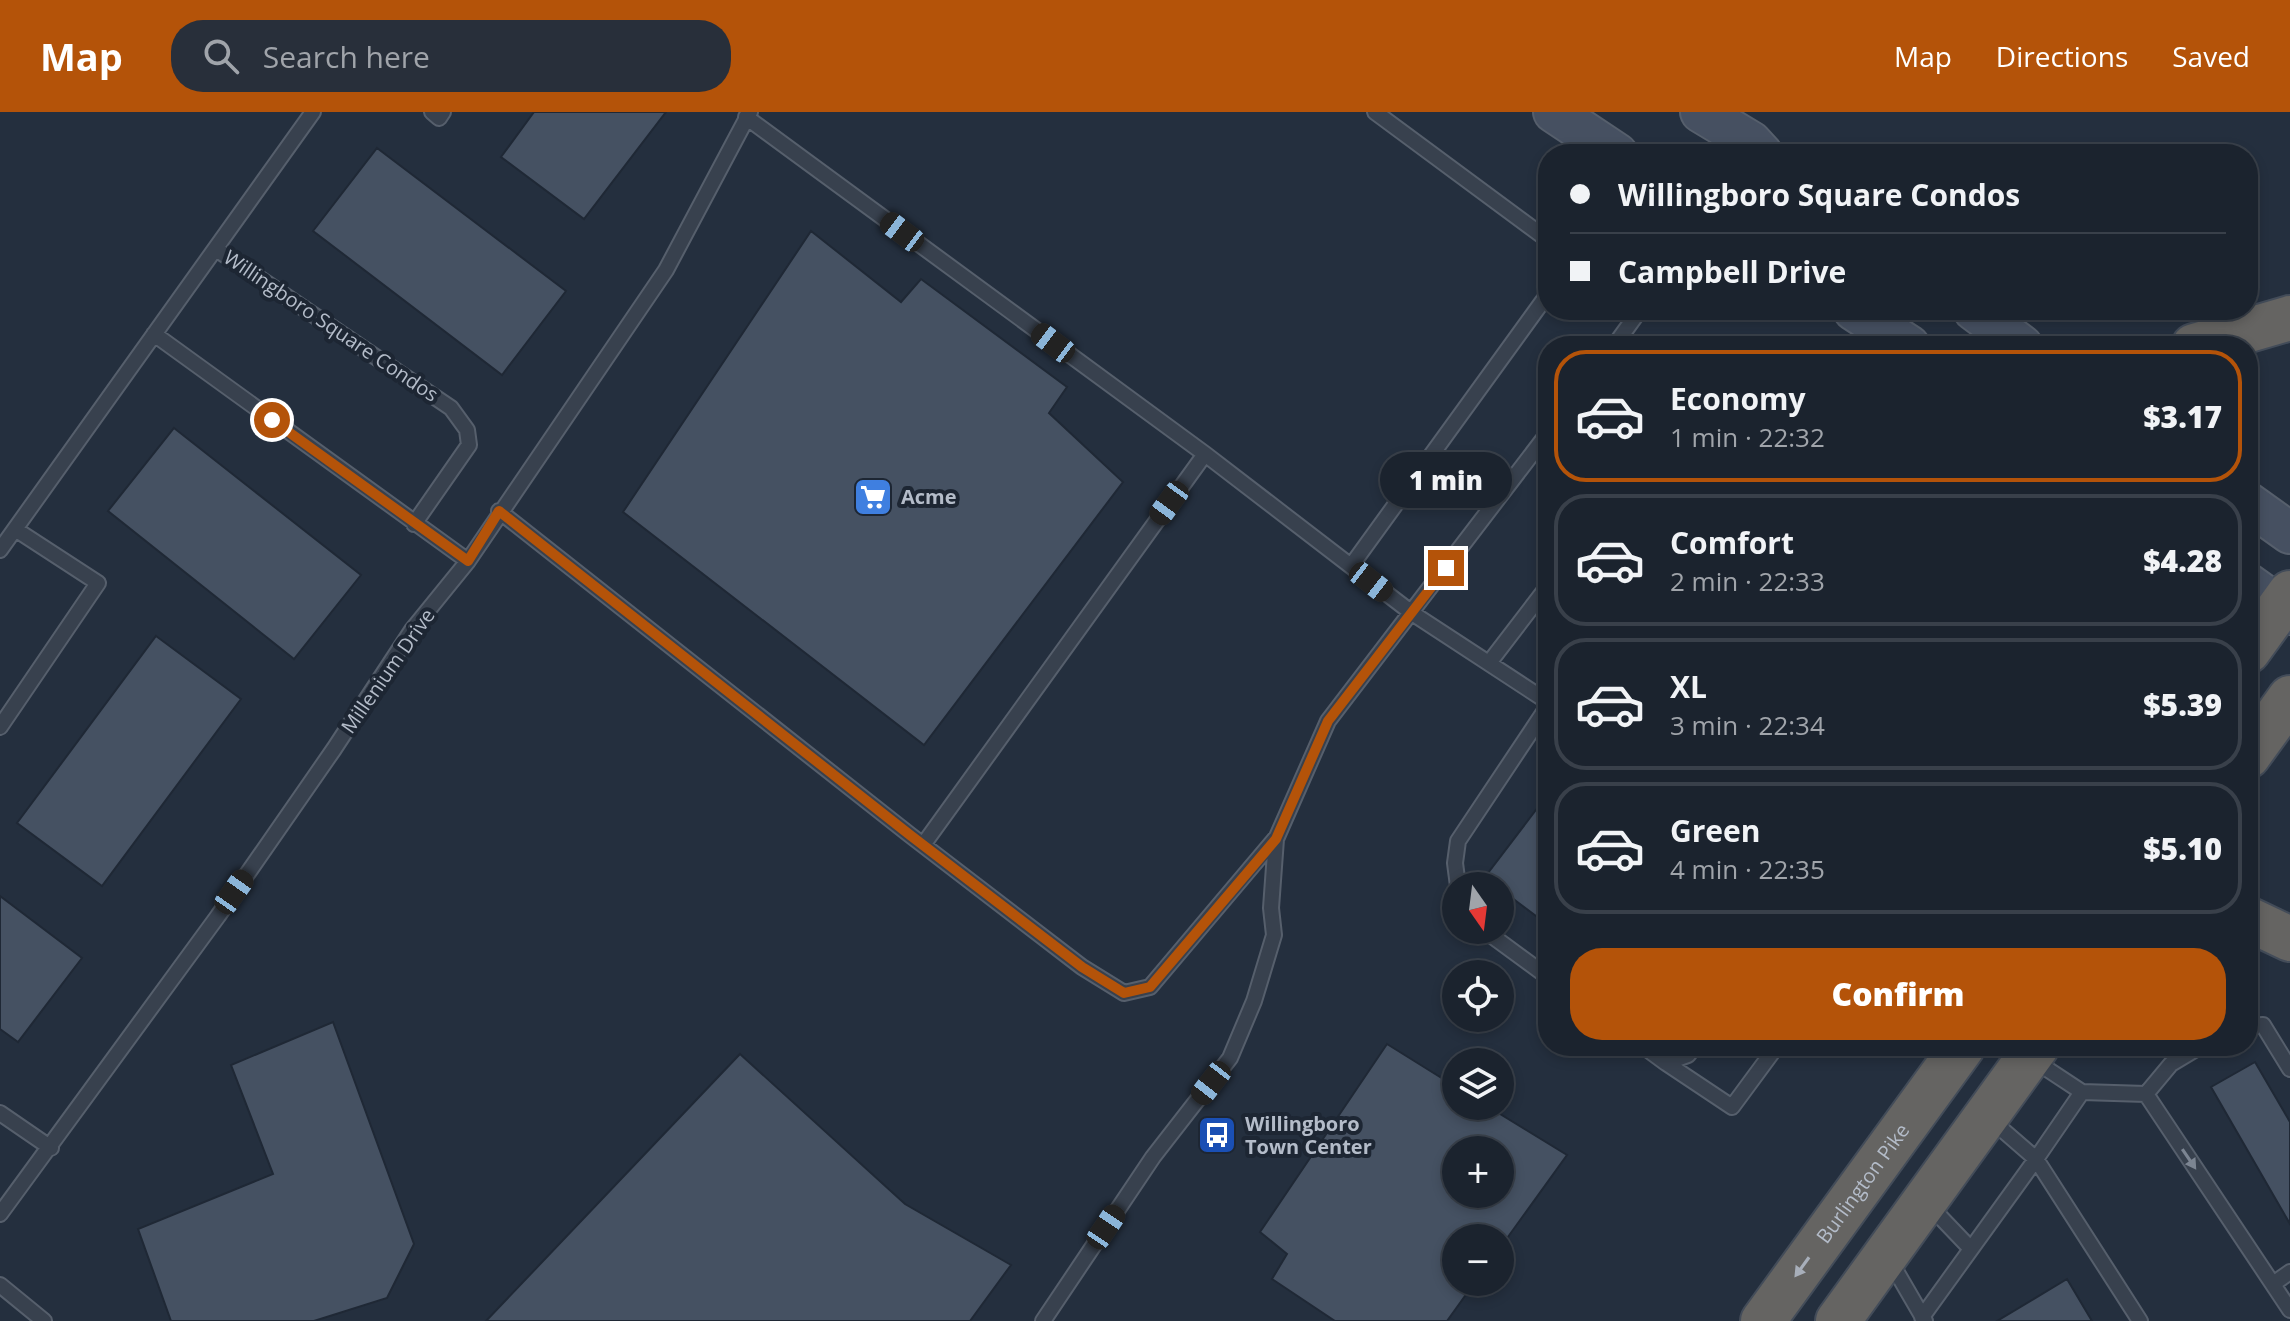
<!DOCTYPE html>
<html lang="en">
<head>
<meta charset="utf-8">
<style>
	:root { --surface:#1b232e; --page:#282f3a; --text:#f1f3f6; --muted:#a0a4aa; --line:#39404a; --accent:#b45309 }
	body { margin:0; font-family:"Open Sans",sans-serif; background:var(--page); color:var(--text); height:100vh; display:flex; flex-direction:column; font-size:30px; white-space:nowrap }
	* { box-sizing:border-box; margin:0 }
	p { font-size:26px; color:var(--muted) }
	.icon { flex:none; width:44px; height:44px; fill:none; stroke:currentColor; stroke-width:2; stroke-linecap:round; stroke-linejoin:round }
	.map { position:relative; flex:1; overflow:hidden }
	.drawer { position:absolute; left:1538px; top:224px; width:720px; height:720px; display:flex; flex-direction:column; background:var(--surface); border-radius:32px; box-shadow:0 4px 12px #0003,0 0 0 2px var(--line) }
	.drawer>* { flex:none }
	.banner { position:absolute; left:1538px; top:32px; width:720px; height:176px; border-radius:32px; box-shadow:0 4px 12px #0003,0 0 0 2px var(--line); display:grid; align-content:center; height:176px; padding:0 32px; background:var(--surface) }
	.needle { width:52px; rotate:166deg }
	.buttons { position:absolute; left:1442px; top:760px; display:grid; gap:16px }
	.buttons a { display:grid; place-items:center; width:72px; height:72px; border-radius:50%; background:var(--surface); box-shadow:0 4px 12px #0003,0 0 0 2px var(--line); font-size:40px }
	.end { position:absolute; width:36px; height:36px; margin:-18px; border:10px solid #b45309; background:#fff; box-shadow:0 0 0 4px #fff }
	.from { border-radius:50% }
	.bubble { position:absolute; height:56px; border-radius:28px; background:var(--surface); box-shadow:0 4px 12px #0003,0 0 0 2px var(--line); font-size:26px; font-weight:800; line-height:56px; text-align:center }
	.car { position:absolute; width:24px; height:48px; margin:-24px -12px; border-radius:10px; box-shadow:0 0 6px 2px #0007; background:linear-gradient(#222 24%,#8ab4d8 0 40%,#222 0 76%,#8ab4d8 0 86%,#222 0) }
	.banner b { display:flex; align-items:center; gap:28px; height:76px; font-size:30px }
	.banner b+b { border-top:2px solid var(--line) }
	.banner i { width:20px; height:20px; background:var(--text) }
	ul { padding:14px 0 0; list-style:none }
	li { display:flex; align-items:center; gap:24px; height:132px; margin:0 16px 12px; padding:0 16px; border:4px solid var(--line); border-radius:32px }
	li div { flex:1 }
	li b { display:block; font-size:30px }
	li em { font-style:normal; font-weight:800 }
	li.current { border-color:var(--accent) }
	li>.icon { width:72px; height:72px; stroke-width:1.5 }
	.action { display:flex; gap:16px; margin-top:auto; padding:16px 32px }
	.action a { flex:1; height:92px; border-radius:32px; background:var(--accent); color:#fff; font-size:32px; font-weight:800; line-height:92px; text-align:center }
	header { display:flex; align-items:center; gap:48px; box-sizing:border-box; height:112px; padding:0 40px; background:var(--accent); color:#fff }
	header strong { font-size:38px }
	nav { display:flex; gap:44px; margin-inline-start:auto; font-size:28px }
	.search { width:560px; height:72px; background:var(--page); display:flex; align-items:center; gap:20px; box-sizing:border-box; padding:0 28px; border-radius:32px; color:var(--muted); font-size:30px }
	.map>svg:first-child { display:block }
	.building { fill:#455162; stroke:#1f2835; stroke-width:2; fill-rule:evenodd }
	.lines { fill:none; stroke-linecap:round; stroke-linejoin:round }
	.service-casing { stroke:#565f6c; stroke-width:18 }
	.secondary-casing { stroke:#565f6c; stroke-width:44 }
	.trunk-casing { stroke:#434c59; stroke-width:48 }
	.service { stroke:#38414e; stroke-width:14 }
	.secondary { stroke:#465061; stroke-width:40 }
	.trunk { stroke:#656462; stroke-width:44 }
	.oneway { fill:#7c8592 }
	.oneway2 { fill:#a8afba }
	.route { stroke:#b45309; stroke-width:10 }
	.labels { text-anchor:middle; stroke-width:8; stroke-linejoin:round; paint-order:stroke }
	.street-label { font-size:20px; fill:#b4bcc9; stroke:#1d2633 }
	.poi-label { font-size:20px; font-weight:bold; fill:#b4bcc9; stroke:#1d2633; text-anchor:start }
</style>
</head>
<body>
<header>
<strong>Map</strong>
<div class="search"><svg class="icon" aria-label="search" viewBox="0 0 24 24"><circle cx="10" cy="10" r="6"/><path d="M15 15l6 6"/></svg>Search here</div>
<nav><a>Map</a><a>Directions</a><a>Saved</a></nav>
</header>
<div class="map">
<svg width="2290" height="1209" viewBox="0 0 2290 1209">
	<rect width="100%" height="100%" fill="#242f3e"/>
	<path class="building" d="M534 0H666L584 107 501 45Z
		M377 36 566 179 502 263 313 119Z
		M811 119 901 190 921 167 1067 275 1049 301 1123 370 924 633 623 400Z
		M174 316 361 463 294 547 108 399Z
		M156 524 241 587 102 774 17 711Z
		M1548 682V813L1500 777V774L1485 765Z
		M0 784 82 846 18 930 0 917Z
		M333 910 414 1132 387 1186 314 1209H171L138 1117 273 1062 231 953Z
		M1387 932 1456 975V994H1487L1567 1043 1500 1136V1126H1456V1170H1475L1447 1209H1335L1272 1167 1287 1142 1260 1120ZM1456 1038H1500V1082H1456Z
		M740 942 905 1092 1011 1153 970 1209H486Z
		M2255 950 2290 1010V1112L2211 975Z
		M2067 1167 2092 1209H1997Z"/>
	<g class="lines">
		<g class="service-casing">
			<path id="service" d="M432 0 439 6 443 0
				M1375 0 1548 128
				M746 5 1205 342 1412 501 1548 590
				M216 137 451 296 467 318 469 333 414 412
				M154 222 468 449
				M1614 234 1640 198
				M499 399 910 723 1082 855 1124 881 1150 875 1275 727
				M0 438 313 0
				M1351 454 1548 182
				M1489 551 1548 474
				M0 615 98 471 15 417
				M923 733 1205 342
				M1458 774 1455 751 1458 729 1548 594
				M1484 818 1548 865
				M2248 914 2263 913 2290 957
				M1643 934 1666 951 1688 943 1695 934
				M2032 947 2082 980 2146 982
				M1666 951 1732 995 1777 934
				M2082 980 2036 1047 2140 1209
				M2146 982 2290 1198
				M2146 982 2171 952 2201 934
				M0 1001 51 1036
				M1927 1091 1971 1137
				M0 1102 218 804 334 637 412 518 468 449 666 158 750 0
				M1889 1147 1925 1209
				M2273 1172 2290 1160
				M0 1173 44 1209
				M1922 1205 2036 1047 1990 1007
				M1043 1209 1153 1045 1230 946 1254 889 1274 823 1271 796 1276 727 1328 609 1548 321"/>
		</g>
		<g class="secondary-casing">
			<path id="secondary" d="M1554 0 1617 42
				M1701 0 1751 30 1762 42
				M1854 198 1909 234
				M1974 198 2022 234
				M2248 391 2290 421
				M2248 472 2290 502"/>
		</g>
		<g class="trunk-casing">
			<g id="trunk">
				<path d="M2194 234 2290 206"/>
				<path d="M2248 539 2290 481"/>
				<path d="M2248 644 2290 586"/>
				<path d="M2248 807 2290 827"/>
				<path id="s1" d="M1763 1209 1963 934"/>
				<path d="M1838 1209 2037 934"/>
			</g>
		</g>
		<use href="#service" class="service"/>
		<use href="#secondary" class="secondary"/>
		<use href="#trunk" class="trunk"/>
	</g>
	<defs><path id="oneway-solid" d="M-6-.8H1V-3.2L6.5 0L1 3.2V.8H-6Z" transform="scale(2)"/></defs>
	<use class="oneway" href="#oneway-solid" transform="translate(2189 1047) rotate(56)"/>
	<use class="oneway2" href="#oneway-solid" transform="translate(1802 1155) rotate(126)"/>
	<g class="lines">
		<path class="route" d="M272 308 468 449 499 399 910 723 1082 855 1124 881 1150 875 1276 727 1328 609 1446 456"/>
	</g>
	<defs>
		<g id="supermarket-square" transform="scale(2)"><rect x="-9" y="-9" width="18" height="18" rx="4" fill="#3f7fe0" stroke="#1d2633"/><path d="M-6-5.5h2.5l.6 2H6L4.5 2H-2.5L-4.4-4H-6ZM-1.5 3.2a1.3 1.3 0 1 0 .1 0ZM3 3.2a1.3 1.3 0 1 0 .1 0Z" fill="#fff"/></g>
		<g id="bus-square" transform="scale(2)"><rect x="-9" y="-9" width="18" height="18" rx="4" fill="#1a4fb4" stroke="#1d2633"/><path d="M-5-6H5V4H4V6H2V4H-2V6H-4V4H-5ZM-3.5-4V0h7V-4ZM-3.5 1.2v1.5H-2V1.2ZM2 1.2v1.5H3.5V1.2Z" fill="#fff"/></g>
	</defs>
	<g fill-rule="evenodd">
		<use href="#supermarket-square" x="873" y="385"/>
		<use href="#bus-square" x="1217" y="1023"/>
	</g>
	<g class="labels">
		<g class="street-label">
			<text transform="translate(331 214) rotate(34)" y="7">Willingboro Square Condos</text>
			<text transform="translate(388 559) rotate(-55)" y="7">Millenium Drive</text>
			<text dy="7" stroke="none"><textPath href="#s1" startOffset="170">Burlington Pike</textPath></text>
		</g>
		<g class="poi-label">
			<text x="901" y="392">Acme</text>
			<text x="1245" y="1019">Willingboro<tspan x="1245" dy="23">Town Center</tspan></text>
		</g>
	</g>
</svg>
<div class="buttons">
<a><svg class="needle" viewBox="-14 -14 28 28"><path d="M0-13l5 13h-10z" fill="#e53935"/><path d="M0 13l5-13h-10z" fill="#a0a4aa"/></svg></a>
<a><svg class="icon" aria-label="locate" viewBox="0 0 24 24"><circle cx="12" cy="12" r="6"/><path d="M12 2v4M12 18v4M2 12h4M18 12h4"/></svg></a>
<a><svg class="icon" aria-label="layers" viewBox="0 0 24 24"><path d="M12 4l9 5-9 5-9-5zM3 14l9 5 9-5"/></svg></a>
<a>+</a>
<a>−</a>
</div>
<i class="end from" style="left:272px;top:308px"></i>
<i class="end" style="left:1446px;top:456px"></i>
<div class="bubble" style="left:1380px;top:340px;width:132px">1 min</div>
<i class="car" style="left:902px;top:120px;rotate:307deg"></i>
<i class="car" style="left:1053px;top:231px;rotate:307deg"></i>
<i class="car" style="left:1169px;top:391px;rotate:216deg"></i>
<i class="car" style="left:1371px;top:470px;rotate:128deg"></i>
<i class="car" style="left:234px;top:780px;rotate:35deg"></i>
<i class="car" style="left:1211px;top:971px;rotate:218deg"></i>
<i class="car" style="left:1106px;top:1115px;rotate:34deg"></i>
<div class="banner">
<b><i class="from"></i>Willingboro Square Condos</b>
<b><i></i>Campbell Drive</b>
</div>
<section class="drawer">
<ul>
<li class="current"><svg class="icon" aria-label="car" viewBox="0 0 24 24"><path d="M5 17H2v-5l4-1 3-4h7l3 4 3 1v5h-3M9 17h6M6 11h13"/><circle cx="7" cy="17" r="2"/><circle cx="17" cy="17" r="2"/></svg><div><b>Economy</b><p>1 min · 22:32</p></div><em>$3.17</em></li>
<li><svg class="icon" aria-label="car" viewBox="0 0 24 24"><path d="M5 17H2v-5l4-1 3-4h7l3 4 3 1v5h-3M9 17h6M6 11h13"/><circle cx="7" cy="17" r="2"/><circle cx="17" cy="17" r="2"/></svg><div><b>Comfort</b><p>2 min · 22:33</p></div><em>$4.28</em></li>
<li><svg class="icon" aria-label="car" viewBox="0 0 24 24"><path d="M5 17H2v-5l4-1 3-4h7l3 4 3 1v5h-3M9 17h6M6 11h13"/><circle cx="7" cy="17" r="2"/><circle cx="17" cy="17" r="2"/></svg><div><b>XL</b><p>3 min · 22:34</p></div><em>$5.39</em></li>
<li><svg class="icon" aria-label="car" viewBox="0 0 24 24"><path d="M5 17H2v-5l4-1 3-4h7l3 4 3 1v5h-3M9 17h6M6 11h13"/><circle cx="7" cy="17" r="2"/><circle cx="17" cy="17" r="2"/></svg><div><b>Green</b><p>4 min · 22:35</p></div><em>$5.10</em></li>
</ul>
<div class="action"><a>Confirm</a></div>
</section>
</div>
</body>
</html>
